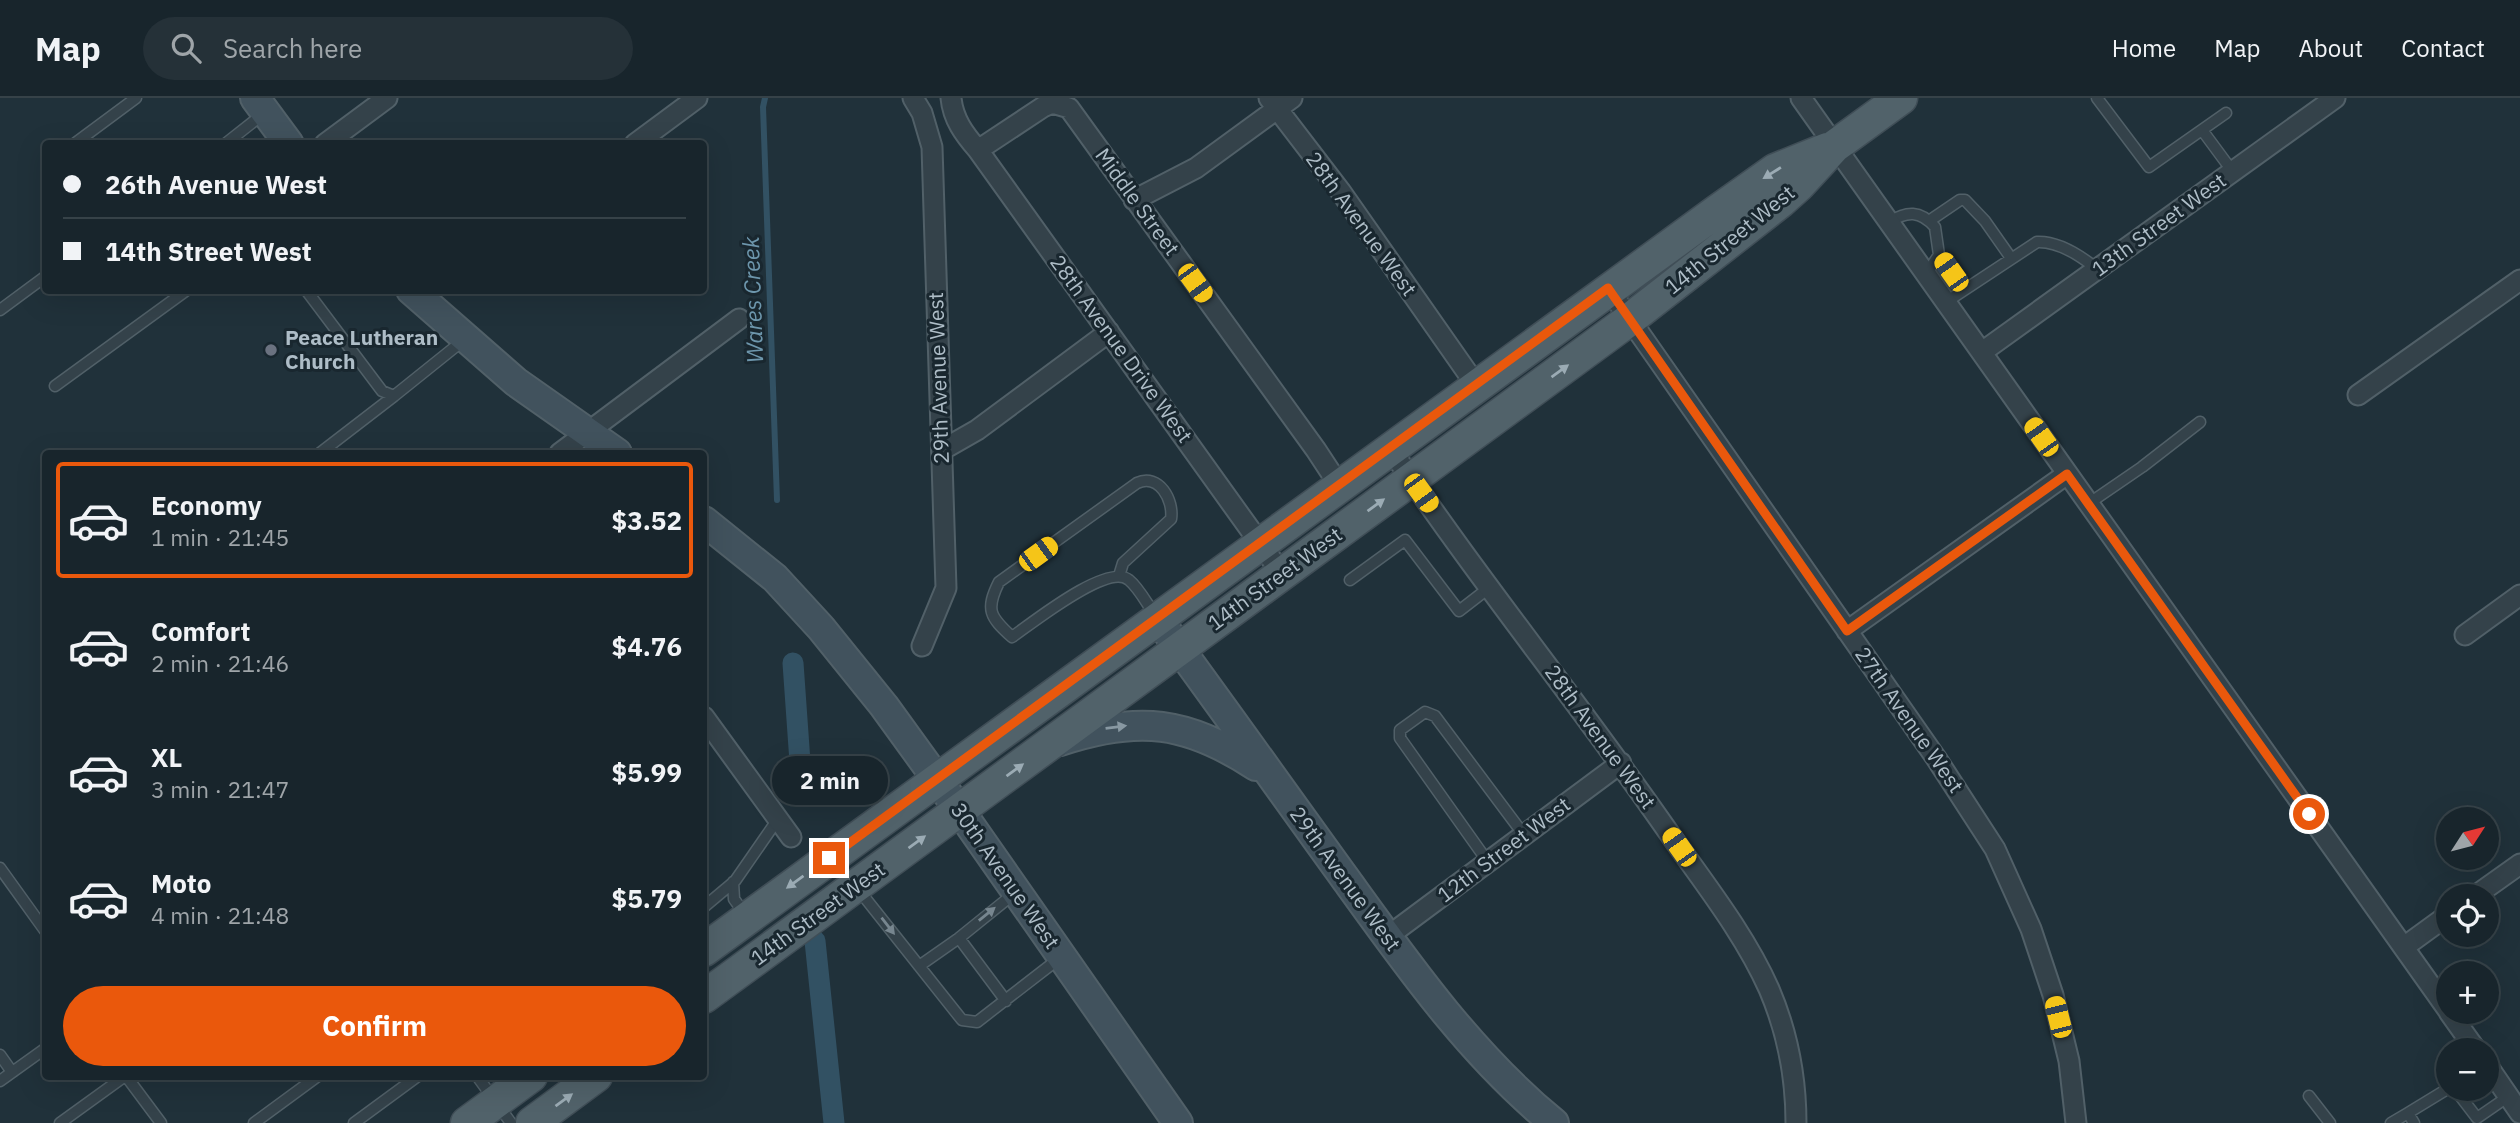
<!DOCTYPE html>
<html lang="en">
<head>
<meta charset="utf-8">
<style>
	:root { --surface:#18252c; --page:#253138; --text:#f1f3f6; --muted:#9fa5a9; --line:#364248; --accent:#ea580c }
	body { margin:0; font-family:"IBM Plex Sans",sans-serif; background:var(--page); color:var(--text); height:100vh; display:flex; flex-direction:column; font-size:26px; white-space:nowrap }
	* { box-sizing:border-box; margin:0 }
	p { font-size:23px; color:var(--muted) }
	.icon { flex:none; width:38px; height:38px; fill:none; stroke:currentColor; stroke-width:2; stroke-linecap:round; stroke-linejoin:round }
	.map { position:relative; flex:1; overflow:hidden }
	.details { position:absolute; left:42px; top:352px; width:665px; height:630px; display:flex; flex-direction:column; background:var(--surface); border-radius:7px; box-shadow:0 7px 28px #0002,0 0 0 2px var(--line) }
	.details>* { flex:none }
	.hud { position:absolute; left:42px; top:42px; width:665px; height:154px; border-radius:7px; box-shadow:0 7px 28px #0002,0 0 0 2px var(--line); display:grid; align-content:center; height:154px; padding:0 21px; background:var(--surface) }
	.needle { width:46px; rotate:54deg }
	.tools { position:absolute; left:2436px; top:709px; display:grid; gap:14px }
	.tools a { display:grid; place-items:center; width:63px; height:63px; border-radius:50%; background:var(--surface); box-shadow:0 7px 28px #0002,0 0 0 2px var(--line); font-size:35px }
	.end { position:absolute; width:32px; height:32px; margin:-16px; border:9px solid #ea580c; background:#fff; box-shadow:0 0 0 4px #fff }
	.from { border-radius:50% }
	.bubble { position:absolute; height:49px; border-radius:24px; background:var(--surface); box-shadow:0 7px 28px #0002,0 0 0 2px var(--line); font-size:23px; font-weight:700; line-height:49px; text-align:center }
	.car { position:absolute; width:21px; height:42px; margin:-21px -10px; border-radius:9px; box-shadow:0 0 5px 2px #0007; background:linear-gradient(#f5c518 24%,#345 0 40%,#f5c518 0 76%,#345 0 86%,#f5c518 0) }
	.hud b { display:flex; align-items:center; gap:24px; height:66px; font-size:26px }
	.hud b+b { border-top:2px solid var(--line) }
	.hud i { width:18px; height:18px; background:var(--text) }
	ul { padding:12px 0 0; list-style:none }
	li { display:flex; align-items:center; gap:21px; height:116px; margin:0 14px 10px; padding:0 7px; border:4px solid transparent; border-radius:7px }
	li div { flex:1 }
	li b { display:block; font-size:26px }
	li em { font-style:normal; font-weight:700 }
	li.on { border-color:var(--accent) }
	li>.icon { width:63px; height:63px; stroke-width:1.5 }
	.action { display:flex; gap:14px; margin-top:auto; padding:14px 21px }
	.action a { flex:1; height:80px; border-radius:42px; background:var(--accent); color:#fff; font-size:28px; font-weight:700; line-height:80px; text-align:center }
	header { display:flex; align-items:center; gap:42px; box-sizing:border-box; height:98px; padding:0 35px; background:var(--surface); border-bottom:2px solid var(--line) }
	header strong { font-size:33px }
	nav { display:flex; gap:38px; margin-inline-start:auto; font-size:24px }
	.search { width:490px; height:63px; background:var(--page); display:flex; align-items:center; gap:18px; box-sizing:border-box; padding:0 24px; border-radius:38px; color:var(--muted); font-size:26px }
	.map>svg:first-child { display:block }
	.lines { fill:none; stroke-linecap:round; stroke-linejoin:round }
	.stream { stroke:#325163; stroke-width:6 }
	.canal { stroke:#325163; stroke-width:21 }
	.lane-casing { stroke:#516068; stroke-width:13 }
	.street-casing { stroke:#516068; stroke-width:23 }
	.secondary-casing { stroke:#516068; stroke-width:32 }
	.primary-casing { stroke:#404e57; stroke-width:35 }
	.lane { stroke:#34424a; stroke-width:10 }
	.street { stroke:#34424a; stroke-width:19 }
	.secondary { stroke:#41525d; stroke-width:28 }
	.primary { stroke:#51626a; stroke-width:32 }
	.oneway { fill:#9babb4 }
	.oneway2 { fill:#8898a2 }
	.oneway3 { fill:#77868f }
	.route { stroke:#ea580c; stroke-width:9 }
	.worship-dot { fill:#6b7280; stroke:#19272f; stroke-width:2.5 }
	.labels { text-anchor:middle; stroke-width:6; stroke-linejoin:round; paint-order:stroke }
	.street-label { font-size:21px; fill:#aebdc7; stroke:#19272f }
	.poi-label { font-size:21px; font-weight:bold; fill:#aebdc7; stroke:#19272f; text-anchor:start }
	.water-label { font-size:23px; font-style:italic; fill:#6d96ac; stroke:#19272f }
</style>
</head>
<body>
<header>
<strong>Map</strong>
<div class="search"><svg class="icon" aria-label="search" viewBox="0 0 24 24"><circle cx="10" cy="10" r="6"/><path d="M15 15l6 6"/></svg>Search here</div>
<nav><a>Home</a><a>Map</a><a>About</a><a>Contact</a></nav>
</header>
<div class="map">
<svg width="2520" height="1025" viewBox="0 0 2520 1025">
	<rect width="100%" height="100%" fill="#20313a"/>
	<g class="lines">
		<path class="stream" d="M765 0 763 9 777 402"/>
		<path class="canal" d="M793 565 800 664
			M815 843 834 1025"/>
		<g class="lane-casing">
			<path id="lane" d="M2097 0 2149 69 2226 15
				M2202 32 2233 74
				M74 46 136 0
				M225 46 263 16
				M1929 123 1960 102H1965L1985 123 2011 160
				M1889 124C1907 113 1920 112 1935 129L1939 157 1926 176
				M1939 157 1964 192
				M306 192 382 293 394 298 465 241
				M1946 204 2037 144C2058 143 2081 158 2097 171
				M0 212 46 178
				M55 288 187 192
				M320 355 394 298
				M2088 406 2142 369 2200 324
				M1119 478 1123 465 1171 421C1174 402 1159 375 1137 385L999 484C985 512 990 519 1012 539 1031 526 1108 464 1129 482 1139 490 1147 506 1155 517
				M1350 482 1405 442 1459 513 1490 489
				M1488 764 1400 640V632L1425 614 1435 618 1524 737
				M0 770 46 834
				M733 784 734 801 746 818
				M858 791 962 922 977 924 1061 859
				M704 809 735 783 778 721
				M959 840 1006 903
				M919 868 959 840 1016 794
				M0 957 12 974
				M126 978 161 1025
				M477 978 511 1025
				M0 983 46 950
				M2454 990 2477 1020 2509 998
				M2309 998 2330 1025
				M60 1025 125 978
				M254 1025 318 978
				M354 1025 418 978
				M2391 1025 2408 1015
				M2414 1025 2408 1015 2449 990"/>
		</g>
		<g class="street-casing">
			<path id="street" d="M913 0 922 15 932 49 946 490 922 548
				M951 0C953 21 964 36 978 52L1282 476
				M1269 0 1341 94 1476 287
				M1801 0 2448 912
				M325 46 387 0
				M635 46 697 0
				M978 52 1043 9 1052 5 1069 10 1316 352 1339 387
				M1134 102 1196 70 1292 0
				M1608 190 1936 660 1995 751 2031 831 2053 897 2069 963 2076 1025
				M1982 254 2335 0
				M2358 297 2520 182
				M1390 350C1478 481 1579 605 1669 735 1704 785 1744 835 1769 891 1787 933 1796 980 1796 1025
				M942 352 977 332 1109 234
				M560 355 739 221
				M1847 533 2067 376
				M2465 537 2520 497
				M704 619 791 739
				M2475 798 2520 766
				M1387 839 1621 665
				M2404 849 2448 817
				M2449 914 2476 952
				M2487 967 2520 1015"/>
		</g>
		<g class="secondary-casing">
			<path id="secondary" d="M255 0 289 46
				M411 192 516 284 617 355
				M704 423 775 480 821 530 884 608 960 713 1178 1025
				M1157 520C1221 607 1284 696 1347 783 1409 869 1471 957 1554 1025
				M1060 643C1139 617 1187 623 1256 668"/>
		</g>
		<g class="primary-casing">
			<path id="primary" d="M704 852 1716 114 1775 72 1827 51
				M704 899 1629 222 1780 104 1799 87 1835 48 1901 0
				M467 1025 531 978
				M532 1025 596 978"/>
		</g>
		<use href="#lane" class="lane"/>
		<use href="#street" class="street"/>
		<use href="#secondary" class="secondary"/>
		<use href="#primary" class="primary"/>
	</g>
	<defs><path id="oneway-solid" d="M-6-.8H1V-3.2L6.5 0L1 3.2V.8H-6Z" transform="scale(1.75)"/></defs>
	<g class="oneway">
		<use href="#oneway-solid" transform="translate(1772 75) rotate(148)"/>
		<use href="#oneway-solid" transform="translate(1560 273) rotate(-36)"/>
		<use href="#oneway-solid" transform="translate(1376 407) rotate(-36)"/>
		<use href="#oneway-solid" transform="translate(1015 672) rotate(-36)"/>
		<use href="#oneway-solid" transform="translate(917 744) rotate(-36)"/>
		<use href="#oneway-solid" transform="translate(795 784) rotate(144)"/>
		<use href="#oneway-solid" transform="translate(564 1002) rotate(-36)"/>
	</g>
	<use class="oneway2" href="#oneway-solid" transform="translate(1116 629) rotate(-7)"/>
	<g class="oneway3">
		<use href="#oneway-solid" transform="translate(987 816) rotate(-39)"/>
		<use href="#oneway-solid" transform="translate(888 828) rotate(52)"/>
	</g>
	<g class="lines">
		<path class="route" d="M829 760 1608 190 1847 533 2067 376 2309 716"/>
	</g>
	<circle class="worship-dot" cx="271" cy="252" r="7"/>
	<g class="labels">
		<g class="street-label">
			<text transform="translate(1137 104) rotate(54)" y="7">Middle Street</text>
			<text transform="translate(1361 126) rotate(54)" y="7">28th Avenue West</text>
			<text transform="translate(2159 127) rotate(-36)" y="7">13th Street West</text>
			<text transform="translate(1730 142) rotate(-39)" y="7">14th Street West</text>
			<text transform="translate(1121 251) rotate(54)" y="7">28th Avenue Drive West</text>
			<text transform="translate(939 280) rotate(-92)" y="7">29th Avenue West</text>
			<text transform="translate(1275 481) rotate(-36)" y="7">14th Street West</text>
			<text transform="translate(1909 622) rotate(55)" y="7">27th Avenue West</text>
			<text transform="translate(1600 639) rotate(54)" y="7">28th Avenue West</text>
			<text transform="translate(1504 752) rotate(-37)" y="7">12th Street West</text>
			<text transform="translate(1005 778) rotate(55)" y="7">30th Avenue West</text>
			<text transform="translate(1345 781) rotate(54)" y="7">29th Avenue West</text>
			<text transform="translate(818 816) rotate(-36)" y="7">14th Street West</text>
		</g>
		<g class="poi-label">
			<text x="285" y="247">Peace Lutheran<tspan x="285" dy="24">Church</tspan></text>
		</g>
		<g class="water-label">
			<text transform="translate(753 202) rotate(-92)" y="8">Wares Creek</text>
		</g>
	</g>
</svg>
<div class="tools">
<a><svg class="needle" viewBox="-14 -14 28 28"><path d="M0-13l5 13h-10z" fill="#e53935"/><path d="M0 13l5-13h-10z" fill="#9fa5a9"/></svg></a>
<a><svg class="icon" aria-label="locate" viewBox="0 0 24 24"><circle cx="12" cy="12" r="6"/><path d="M12 2v4M12 18v4M2 12h4M18 12h4"/></svg></a>
<a>+</a>
<a>−</a>
</div>
<i class="end from" style="left:2309px;top:716px"></i>
<i class="end" style="left:829px;top:760px"></i>
<div class="bubble" style="left:772px;top:658px;width:116px">2 min</div>
<i class="car" style="left:1951px;top:174px;rotate:325deg"></i>
<i class="car" style="left:1195px;top:185px;rotate:144deg"></i>
<i class="car" style="left:2041px;top:339px;rotate:325deg"></i>
<i class="car" style="left:1421px;top:395px;rotate:144deg"></i>
<i class="car" style="left:1038px;top:456px;rotate:54deg"></i>
<i class="car" style="left:1679px;top:749px;rotate:325deg"></i>
<i class="car" style="left:2058px;top:919px;rotate:346deg"></i>
<div class="hud">
<b><i class="from"></i>26th Avenue West</b>
<b><i></i>14th Street West</b>
</div>
<section class="details">
<ul>
<li class="on"><svg class="icon" aria-label="car" viewBox="0 0 24 24"><path d="M5 17H2v-5l4-1 3-4h7l3 4 3 1v5h-3M9 17h6M6 11h13"/><circle cx="7" cy="17" r="2"/><circle cx="17" cy="17" r="2"/></svg><div><b>Economy</b><p>1 min · 21:45</p></div><em>$3.52</em></li>
<li><svg class="icon" aria-label="car" viewBox="0 0 24 24"><path d="M5 17H2v-5l4-1 3-4h7l3 4 3 1v5h-3M9 17h6M6 11h13"/><circle cx="7" cy="17" r="2"/><circle cx="17" cy="17" r="2"/></svg><div><b>Comfort</b><p>2 min · 21:46</p></div><em>$4.76</em></li>
<li><svg class="icon" aria-label="car" viewBox="0 0 24 24"><path d="M5 17H2v-5l4-1 3-4h7l3 4 3 1v5h-3M9 17h6M6 11h13"/><circle cx="7" cy="17" r="2"/><circle cx="17" cy="17" r="2"/></svg><div><b>XL</b><p>3 min · 21:47</p></div><em>$5.99</em></li>
<li><svg class="icon" aria-label="car" viewBox="0 0 24 24"><path d="M5 17H2v-5l4-1 3-4h7l3 4 3 1v5h-3M9 17h6M6 11h13"/><circle cx="7" cy="17" r="2"/><circle cx="17" cy="17" r="2"/></svg><div><b>Moto</b><p>4 min · 21:48</p></div><em>$5.79</em></li>
</ul>
<div class="action"><a>Confirm</a></div>
</section>
</div>
</body>
</html>
